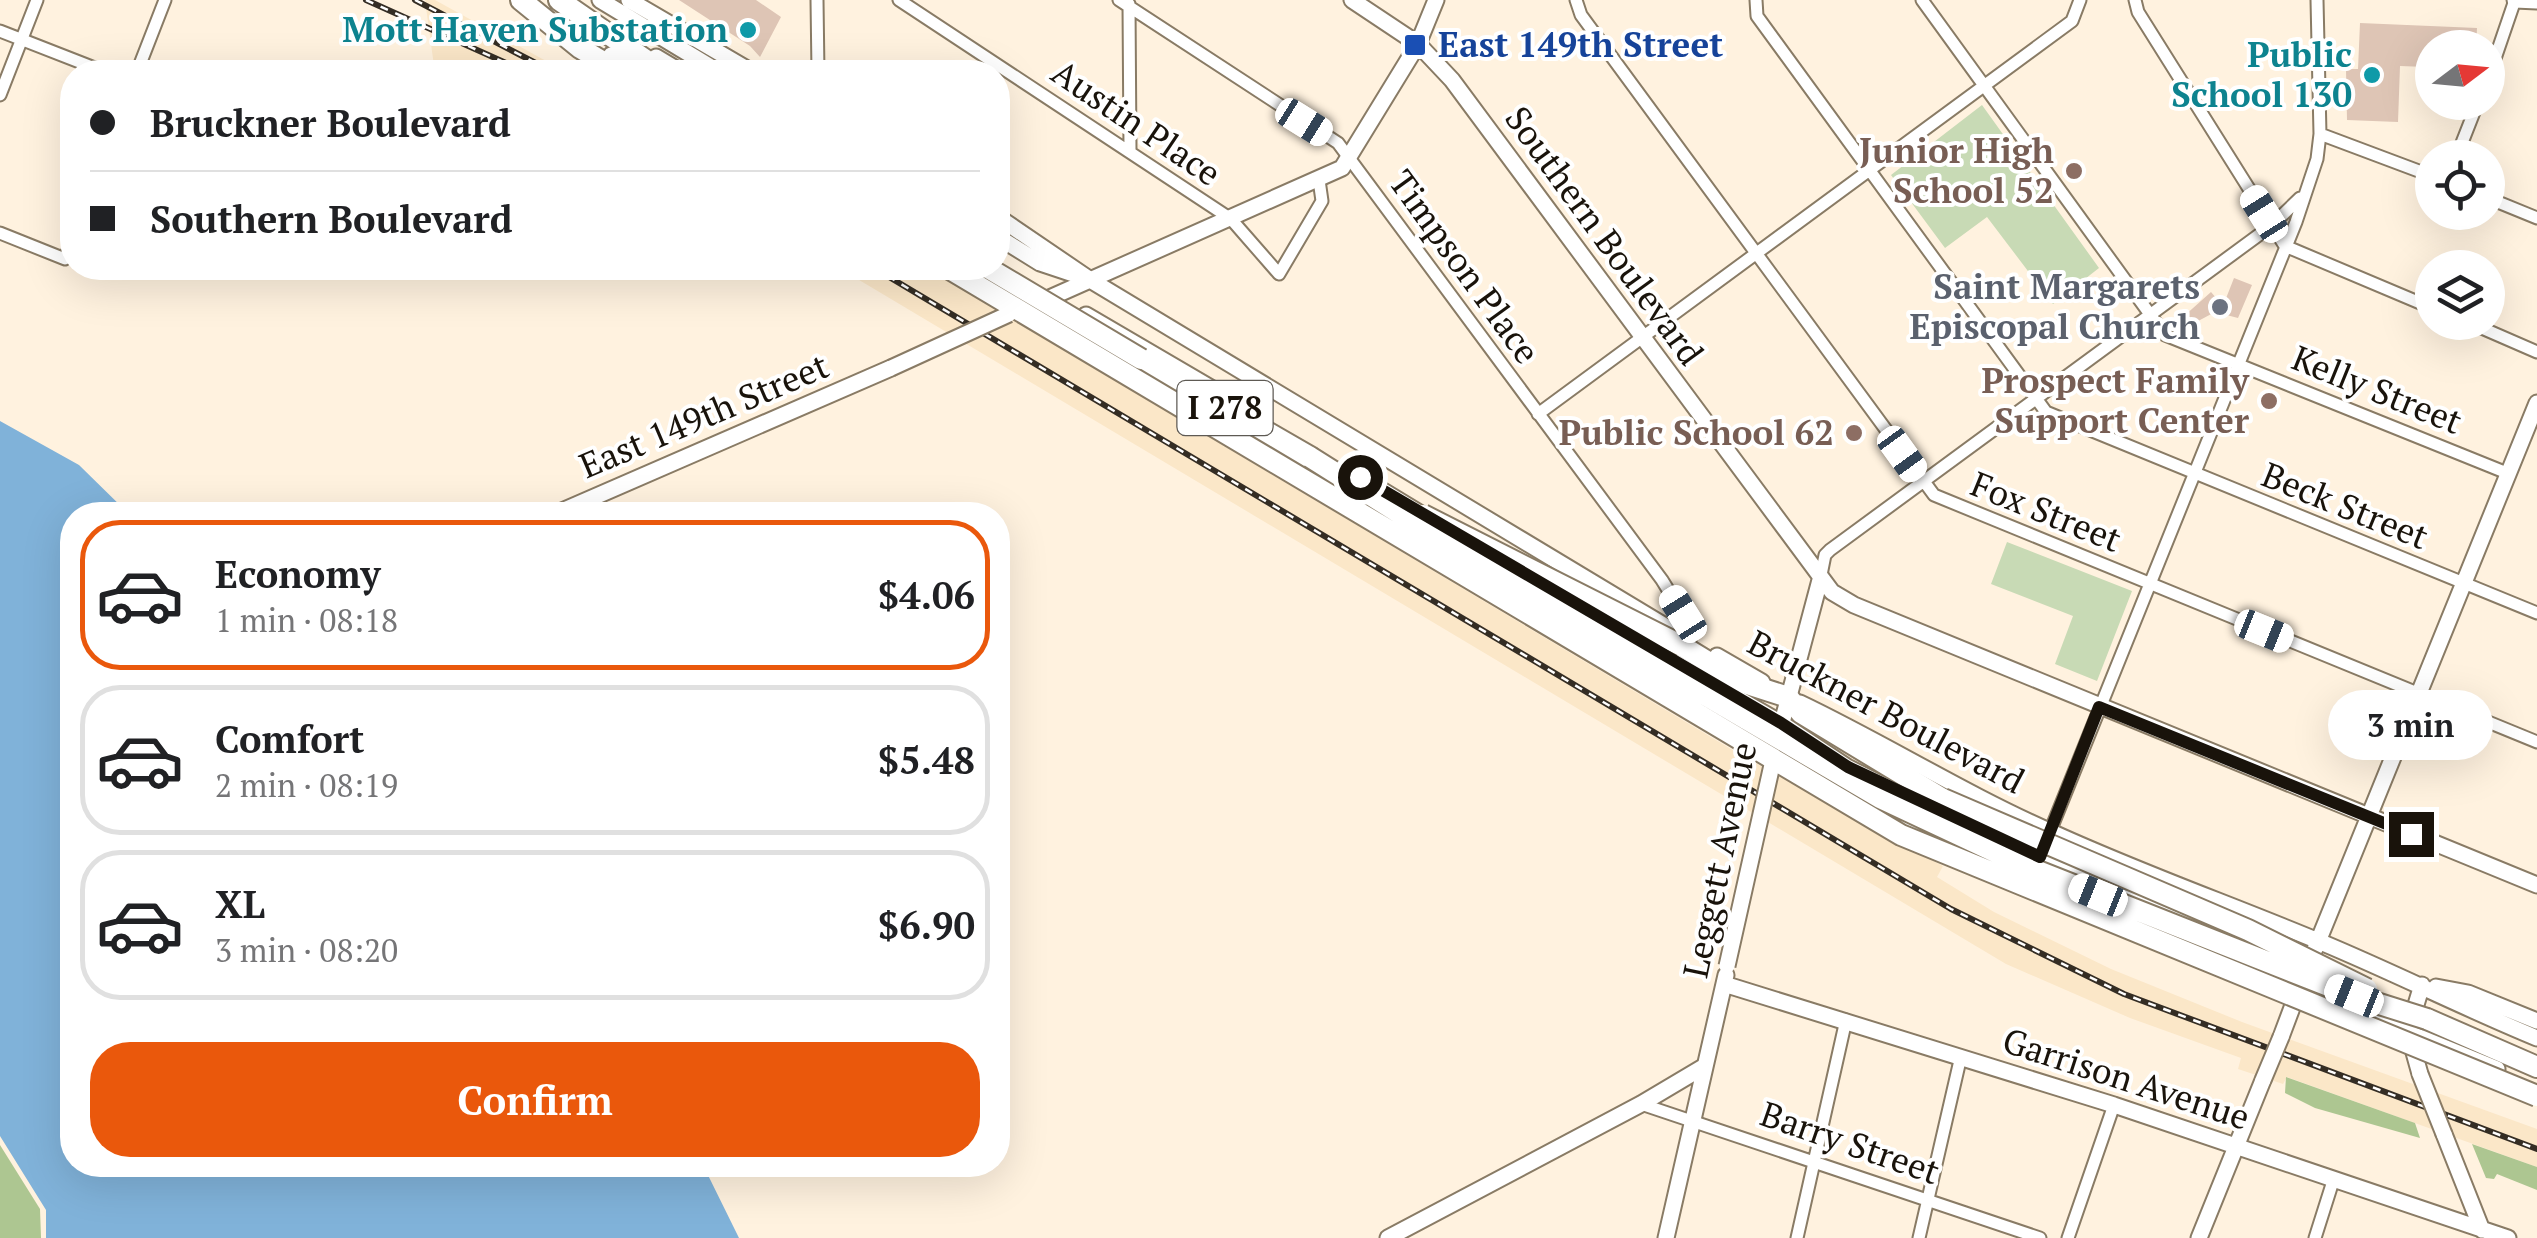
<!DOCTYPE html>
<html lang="en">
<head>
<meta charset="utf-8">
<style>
	:root { --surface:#fff; --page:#f2f2f2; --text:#202124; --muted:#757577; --line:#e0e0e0; --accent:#ea580c }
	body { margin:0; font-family:"PT Serif",serif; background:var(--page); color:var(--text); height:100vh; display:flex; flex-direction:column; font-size:38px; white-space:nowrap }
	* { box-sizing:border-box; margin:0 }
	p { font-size:32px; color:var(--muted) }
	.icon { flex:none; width:55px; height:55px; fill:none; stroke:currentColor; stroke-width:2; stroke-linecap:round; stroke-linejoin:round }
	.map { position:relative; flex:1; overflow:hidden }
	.panel { position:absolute; left:60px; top:502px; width:950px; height:675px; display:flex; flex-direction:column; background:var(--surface); border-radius:40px; box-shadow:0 10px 40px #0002 }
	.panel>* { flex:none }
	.top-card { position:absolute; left:60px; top:60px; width:950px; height:220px; border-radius:40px; box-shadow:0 10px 40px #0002; display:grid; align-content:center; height:220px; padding:0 30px; background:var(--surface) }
	.needle { width:65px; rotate:74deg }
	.fabs { position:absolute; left:2415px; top:30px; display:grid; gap:20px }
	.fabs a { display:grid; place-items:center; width:90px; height:90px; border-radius:50%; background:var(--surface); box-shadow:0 10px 40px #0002; font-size:50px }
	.end { position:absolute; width:45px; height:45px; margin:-22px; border:12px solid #19130b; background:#fff; box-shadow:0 0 0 5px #fff }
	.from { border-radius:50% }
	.bubble { position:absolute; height:70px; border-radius:35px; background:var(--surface); box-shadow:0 10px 40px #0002; font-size:32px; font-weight:600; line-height:70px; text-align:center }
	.car { position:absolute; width:30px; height:60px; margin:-30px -15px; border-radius:12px; box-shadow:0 0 8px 2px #0007; background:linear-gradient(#fff 24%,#345 0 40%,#fff 0 76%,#345 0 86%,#fff 0) }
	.top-card b { display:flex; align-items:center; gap:35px; height:95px; font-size:38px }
	.top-card b+b { border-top:2px solid var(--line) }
	.top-card i { width:25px; height:25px; background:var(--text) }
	ul { padding:18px 0 0; list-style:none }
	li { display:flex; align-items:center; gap:30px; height:150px; margin:0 20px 15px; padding:0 10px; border:5px solid var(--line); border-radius:40px }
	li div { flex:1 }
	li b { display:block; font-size:38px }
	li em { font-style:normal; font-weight:600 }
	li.on { border-color:var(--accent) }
	li>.icon { width:90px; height:90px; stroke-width:1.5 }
	.cta { display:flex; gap:20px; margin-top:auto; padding:20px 30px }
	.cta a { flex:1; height:115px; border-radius:40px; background:var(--accent); color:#fff; font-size:40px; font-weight:600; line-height:115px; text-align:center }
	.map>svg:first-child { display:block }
	.built { fill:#fbe7c8 }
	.green { fill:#c8dab5 }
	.forest { fill:#adc691 }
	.water { fill:#80b2d9 }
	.building { fill:#dec5b5 }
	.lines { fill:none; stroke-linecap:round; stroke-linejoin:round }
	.street-casing { stroke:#897b65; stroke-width:15 }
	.secondary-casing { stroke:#897b65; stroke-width:19 }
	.highway-casing { stroke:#897b65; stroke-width:24 }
	.street { stroke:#fff; stroke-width:11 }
	.secondary { stroke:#fff; stroke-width:15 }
	.highway { stroke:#fff; stroke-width:20 }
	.rail-casing { stroke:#342d24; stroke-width:6 }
	.rail { stroke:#fff; stroke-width:2.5; stroke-dasharray:8; stroke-linecap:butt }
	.secondary-bridge-casing { stroke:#897b65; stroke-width:19; stroke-linecap:butt }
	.highway-bridge-casing { stroke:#897b65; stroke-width:24; stroke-linecap:butt }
	.secondary-bridge { stroke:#fff; stroke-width:15 }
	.highway-bridge { stroke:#fff; stroke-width:20 }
	.route { stroke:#19130b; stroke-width:12 }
	.culture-dot { fill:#0f9aa8; stroke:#fff; stroke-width:4 }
	.transit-dot { fill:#1a4fb4; stroke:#fff; stroke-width:4 }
	.education-dot { fill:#8d6e63; stroke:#fff; stroke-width:4 }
	.worship-dot { fill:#6b7280; stroke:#fff; stroke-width:4 }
	.labels { text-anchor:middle; stroke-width:8; stroke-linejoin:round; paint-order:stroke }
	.shield { fill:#fff; stroke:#5e5a54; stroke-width:2.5 }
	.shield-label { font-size:32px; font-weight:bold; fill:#19130b }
	.culture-label { font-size:35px; font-weight:bold; fill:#0d838f; stroke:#fff; text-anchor:end }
	.transit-label { font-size:35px; font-weight:bold; fill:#164399; stroke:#fff; text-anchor:start }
	.street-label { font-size:35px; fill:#19130b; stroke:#fff }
	.education-label { font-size:35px; font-weight:bold; fill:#785e54; stroke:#fff; text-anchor:end }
	.worship-label { font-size:35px; font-weight:bold; fill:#5b616d; stroke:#fff; text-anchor:end }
</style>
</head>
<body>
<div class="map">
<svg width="2537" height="1238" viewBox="0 0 2537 1238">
	<rect width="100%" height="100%" fill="#fff2df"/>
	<path class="built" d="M425 0H435L566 72H446L434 66Z
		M839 268H927L1741 755 1943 866 1937 877 1994 912 2111 969 2242 1022 2537 1129V1167L2287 1077 2283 1084 2238 1069 2241 1058 2130 1018 2006 964Z"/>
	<path class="green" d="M1982 105 2099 268 2053 304 1987 217 1945 248 1891 175Z
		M2007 542 2132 591 2097 681 2055 664 2073 616 1991 584Z"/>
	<path class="forest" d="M2286 1077 2415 1123 2420 1138 2315 1108 2285 1093Z
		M2472 1144 2537 1167V1190L2497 1174 2494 1179 2486 1178Z
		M0 1145 40 1209 41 1238H0Z"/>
	<path class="water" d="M0 421 79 465 130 515H72V1165H687L690 1169 703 1165 739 1238H46V1210L0 1136Z"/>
	<path class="building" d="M679 0H756L781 17 760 57 750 46Z
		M2360 23 2477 28 2476 48H2432L2427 67 2400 66 2398 122 2347 120 2346 69H2358Z
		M2234 278 2252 285 2238 318 2215 312 2187 327 2183 317 2211 292 2223 306Z"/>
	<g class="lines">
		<g class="street-casing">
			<path id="street" d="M817 0 818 72
				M899 0 1231 219 1279 274 1322 201 1319 180
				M1119 0 1338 143 1662 580 1683 614 1689 640
				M1576 0 1581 15 1934 495 2537 742
				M1756 0 1757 16 2046 412 2537 613
				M1922 0 2165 335 2507 473
				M2135 0 2138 12 2285 246 2432 308
				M1129 4 1130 150
				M0 31 105 72
				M137 72 165 0
				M2488 79 2515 0
				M0 95 37 0
				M2320 134 2432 176
				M2456 158 2478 102
				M2488 198 2537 218
				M0 233 65 259 72 239
				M2468 322 2537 352
				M1538 414 2072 21 2080 0
				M1820 580 1825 555 1830 550 2271 226 2300 198
				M2047 839 2296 222 2317 159 2320 134 2317 0
				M1641 1104 2040 1238
				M1797 1238 1846 1020
				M1919 1238 1961 1056
				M2068 1238 2114 1105
				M2315 1238 2334 1178"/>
		</g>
		<g class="secondary-casing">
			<path id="secondary" d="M600 0 719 72
				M629 0 752 72
				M1352 0 1418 44 1452 80 1832 592 1854 605 2537 885
				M2515 0 2537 1
				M611 55 640 72
				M656 57 681 72
				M998 217 1092 281 1688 640
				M998 237 1040 263 1079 276
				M1036 304 1342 168 1418 44 1436 0
				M1086 315 1221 394
				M1242 429 1372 509
				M1357 475 1431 520
				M553 515 891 368
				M1537 583 1781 723 1847 767 1941 814 2261 946
				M1717 656 1762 682
				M1800 703C1884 743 1963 793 2049 831 2138 872 2232 905 2323 943 2395 973 2464 1008 2537 1038
				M1780 730 1820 580
				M1800 763 1901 821 1978 857
				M2315 949 2537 403
				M2217 954 2279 980
				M1724 984 2114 1105 2508 1238
				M2436 987 2468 993 2537 1021
				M2324 998 2497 1069
				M2281 1037 2299 989
				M2420 1074 2408 1031 2422 985
				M2444 1134 2482 1230
				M1388 1238 1641 1104 1705 1066
				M1666 1238 1726 975
				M2199 1238 2263 1080"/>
		</g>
		<g class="highway-casing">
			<path id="highway" d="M521 0 580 48 620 72
				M559 0 663 72
				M1141 359 1310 457
				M1682 646 1741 682 1788 697 1801 713 1943 799
				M2427 1019 2537 1067"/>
		</g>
		<use href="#street" class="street"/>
		<use href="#secondary" class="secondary"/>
		<use href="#highway" class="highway"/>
		<g class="rail-casing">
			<path id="rail" d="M366 0 526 72
				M415 0 553 72
				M874 268 1951 909 2124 994 2537 1149"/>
		</g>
		<use href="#rail" class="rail"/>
		<g class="secondary-bridge-casing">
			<path id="secondary-bridge" d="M891 368 1009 314
				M1727 966 1772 765
				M2420 1074 2444 1134
				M2263 1080 2281 1037"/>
		</g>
		<g class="highway-bridge-casing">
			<path id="highway-bridge" d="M948 268 1901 835 2537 1096
				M988 268 1141 359
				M1310 457 1445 542 1880 798 2025 866 2354 996 2427 1019
				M1423 515 1682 646
				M1943 799 2248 930 2367 989"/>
		</g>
		<use href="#secondary-bridge" class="secondary-bridge"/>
		<use href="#highway-bridge" class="highway-bridge"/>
	</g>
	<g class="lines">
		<path class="route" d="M1360 477 1781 723 1848 767 2040 857 2099 707 2411 834"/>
	</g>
	<g class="culture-dot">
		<circle cx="748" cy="30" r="10"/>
		<circle cx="2372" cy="75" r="10"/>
	</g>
	<rect class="transit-dot" x="1403" y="33" width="24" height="24" rx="5"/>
	<g class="education-dot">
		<circle cx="2074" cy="171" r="10"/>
		<circle cx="2269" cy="401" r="10"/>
		<circle cx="1854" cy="433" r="10"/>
	</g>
	<circle class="worship-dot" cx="2220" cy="307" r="10"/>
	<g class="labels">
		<rect class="shield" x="1177.5" y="381" width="95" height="54" rx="8"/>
		<g class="shield-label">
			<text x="1225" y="419">I 278</text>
		</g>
		<g class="culture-label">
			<text x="728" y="42">Mott Haven Substation</text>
			<text x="2352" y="67">Public<tspan x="2352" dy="40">School 130</tspan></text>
		</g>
		<g class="transit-label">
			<text x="1438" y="57">East 149th Street</text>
		</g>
		<g class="street-label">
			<text transform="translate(1136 123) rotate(34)" y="12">Austin Place</text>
			<text transform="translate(1604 236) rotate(54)" y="12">Southern Boulevard</text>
			<text transform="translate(1464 267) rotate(54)" y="12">Timpson Place</text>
			<text transform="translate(2377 390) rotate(22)" y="12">Kelly Street</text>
			<text transform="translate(704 416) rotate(-23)" y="12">East 149th Street</text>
			<text transform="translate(2345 506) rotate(22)" y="12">Beck Street</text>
			<text transform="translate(2046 512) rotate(22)" y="12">Fox Street</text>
			<text transform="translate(1886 712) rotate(28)" y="12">Bruckner Boulevard</text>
			<text transform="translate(1720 860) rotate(-78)" y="12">Leggett Avenue</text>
			<text transform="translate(2126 1079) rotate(18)" y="12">Garrison Avenue</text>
			<text transform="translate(1850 1143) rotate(19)" y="12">Barry Street</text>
		</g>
		<g class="education-label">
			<text x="2054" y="163">Junior High<tspan x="2054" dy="40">School 52</tspan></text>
			<text x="2249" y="393">Prospect Family<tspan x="2249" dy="40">Support Center</tspan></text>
			<text x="1834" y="445">Public School 62</text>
		</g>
		<g class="worship-label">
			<text x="2200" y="299">Saint Margarets<tspan x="2200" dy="40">Episcopal Church</tspan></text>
		</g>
	</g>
</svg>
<div class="fabs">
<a><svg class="needle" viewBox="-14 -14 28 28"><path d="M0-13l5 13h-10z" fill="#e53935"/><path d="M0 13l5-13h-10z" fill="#757577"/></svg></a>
<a><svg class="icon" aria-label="locate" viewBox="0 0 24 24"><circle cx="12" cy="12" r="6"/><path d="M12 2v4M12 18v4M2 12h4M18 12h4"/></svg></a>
<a><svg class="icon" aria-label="layers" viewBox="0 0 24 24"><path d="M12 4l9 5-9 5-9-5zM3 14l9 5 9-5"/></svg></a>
</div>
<i class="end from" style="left:1360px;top:477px"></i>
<i class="end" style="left:2411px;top:834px"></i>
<div class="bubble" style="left:2328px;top:690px;width:165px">3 min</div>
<i class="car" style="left:1304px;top:122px;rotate:122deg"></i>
<i class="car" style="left:2264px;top:214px;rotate:328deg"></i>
<i class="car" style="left:1902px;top:454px;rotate:144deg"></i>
<i class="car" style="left:1683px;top:614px;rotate:328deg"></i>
<i class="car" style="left:2264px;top:631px;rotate:112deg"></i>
<i class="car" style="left:2098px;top:895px;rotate:292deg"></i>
<i class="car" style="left:2354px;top:996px;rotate:292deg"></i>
<div class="top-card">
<b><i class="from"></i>Bruckner Boulevard</b>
<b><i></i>Southern Boulevard</b>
</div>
<section class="panel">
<ul>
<li class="on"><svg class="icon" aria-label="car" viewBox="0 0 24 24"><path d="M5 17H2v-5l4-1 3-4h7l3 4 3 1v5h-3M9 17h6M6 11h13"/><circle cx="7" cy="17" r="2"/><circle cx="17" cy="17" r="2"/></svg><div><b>Economy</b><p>1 min · 08:18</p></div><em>$4.06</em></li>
<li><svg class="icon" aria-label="car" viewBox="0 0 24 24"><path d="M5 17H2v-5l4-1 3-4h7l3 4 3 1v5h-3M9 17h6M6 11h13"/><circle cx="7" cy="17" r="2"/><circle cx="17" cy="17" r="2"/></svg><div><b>Comfort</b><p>2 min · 08:19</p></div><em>$5.48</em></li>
<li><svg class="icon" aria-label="car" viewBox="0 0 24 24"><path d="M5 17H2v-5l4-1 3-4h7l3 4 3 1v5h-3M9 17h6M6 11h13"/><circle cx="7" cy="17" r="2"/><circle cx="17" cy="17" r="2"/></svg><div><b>XL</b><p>3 min · 08:20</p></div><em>$6.90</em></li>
</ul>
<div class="cta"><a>Confirm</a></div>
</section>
</div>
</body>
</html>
